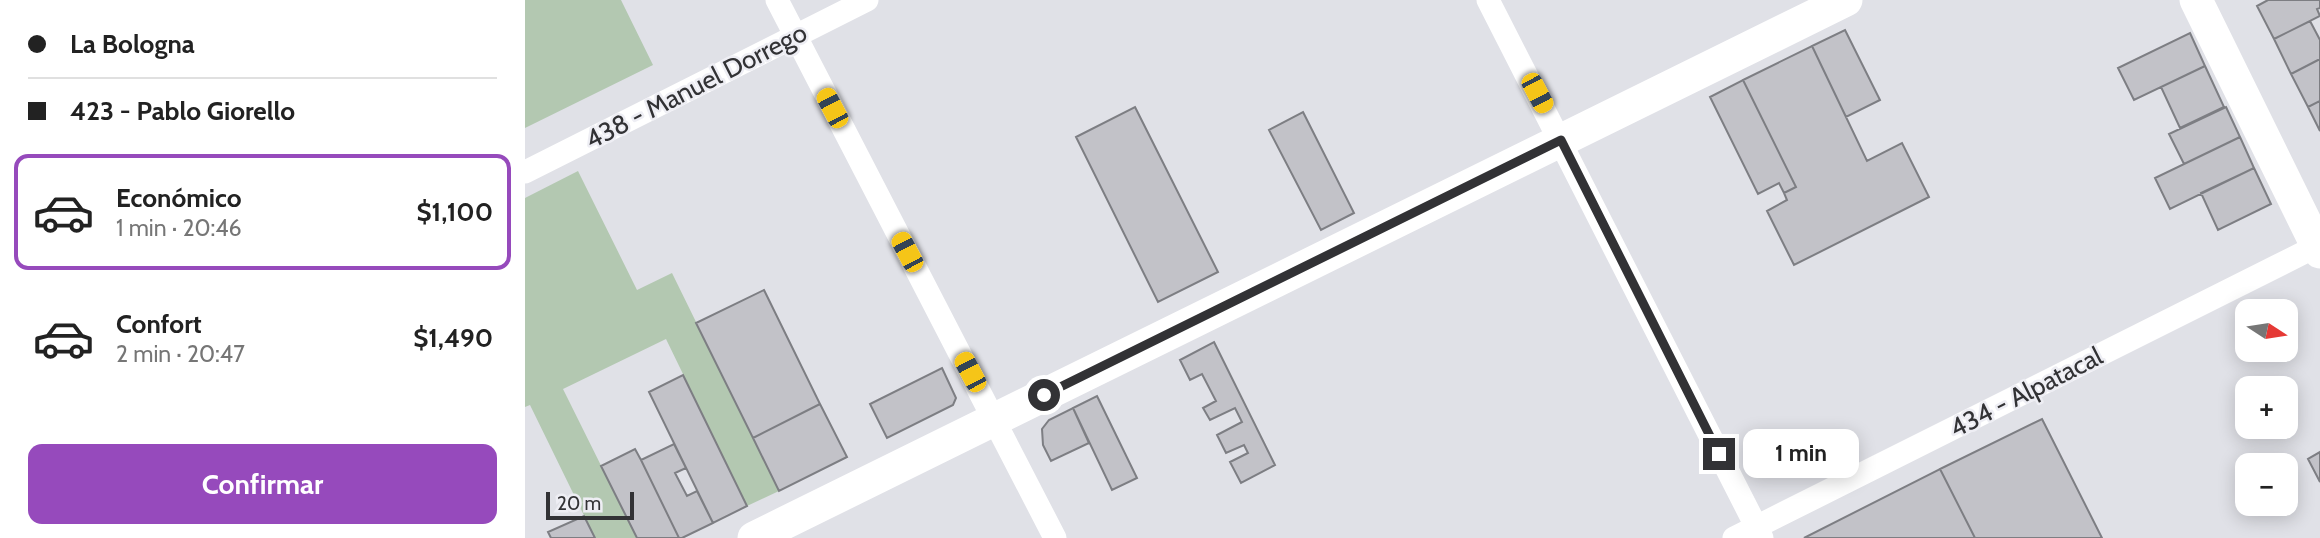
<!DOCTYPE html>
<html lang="es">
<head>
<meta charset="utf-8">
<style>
	:root { --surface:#fff; --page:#f2f2f2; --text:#222; --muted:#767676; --line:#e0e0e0; --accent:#964abc }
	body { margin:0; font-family:Cabin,sans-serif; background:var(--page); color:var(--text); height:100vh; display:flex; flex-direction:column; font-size:26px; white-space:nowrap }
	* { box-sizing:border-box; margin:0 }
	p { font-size:23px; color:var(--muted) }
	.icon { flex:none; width:38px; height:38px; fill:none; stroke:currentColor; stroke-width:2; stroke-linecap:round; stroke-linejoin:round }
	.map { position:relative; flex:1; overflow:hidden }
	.side { display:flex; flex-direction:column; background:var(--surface); width:525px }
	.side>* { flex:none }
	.banner { display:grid; align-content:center; height:154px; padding:0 28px; background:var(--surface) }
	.needle { width:46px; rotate:102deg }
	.tools { position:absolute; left:1710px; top:299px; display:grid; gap:14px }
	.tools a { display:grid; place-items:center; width:63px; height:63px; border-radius:14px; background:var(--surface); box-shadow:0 4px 18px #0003; font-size:35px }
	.scale { position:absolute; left:21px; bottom:18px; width:88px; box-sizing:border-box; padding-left:7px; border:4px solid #323235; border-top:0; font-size:19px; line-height:24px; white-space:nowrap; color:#323235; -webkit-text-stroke:5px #eeeef4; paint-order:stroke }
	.end { position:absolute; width:32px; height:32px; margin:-16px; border:9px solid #323235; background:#fff; box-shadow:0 0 0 4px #fff }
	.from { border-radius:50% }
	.bubble { position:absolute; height:49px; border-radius:14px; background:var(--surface); box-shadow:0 4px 18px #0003; font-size:23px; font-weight:700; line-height:49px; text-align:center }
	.car { position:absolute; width:21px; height:42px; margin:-21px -10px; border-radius:9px; box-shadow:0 0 5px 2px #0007; background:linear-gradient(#f5c518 24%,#345 0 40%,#f5c518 0 76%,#345 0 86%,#f5c518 0) }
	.banner b { display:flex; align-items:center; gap:24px; height:66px; font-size:26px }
	.banner b+b { border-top:2px solid var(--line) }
	.banner i { width:18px; height:18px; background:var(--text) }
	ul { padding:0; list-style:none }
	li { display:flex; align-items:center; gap:21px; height:116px; margin:0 14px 10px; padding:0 14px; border:4px solid transparent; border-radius:14px }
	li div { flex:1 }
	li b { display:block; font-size:26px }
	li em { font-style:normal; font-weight:700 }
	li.current { border-color:var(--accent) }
	li>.icon { width:63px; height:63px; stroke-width:1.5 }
	.primary-button { display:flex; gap:14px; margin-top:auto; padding:14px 28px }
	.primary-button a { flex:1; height:80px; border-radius:14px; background:var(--accent); color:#fff; font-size:28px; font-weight:700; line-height:80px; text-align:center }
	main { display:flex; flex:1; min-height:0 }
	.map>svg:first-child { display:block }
	.green { fill:#b3c8b1 }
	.building { fill:#c2c2c8; stroke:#7d7e83; stroke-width:2 }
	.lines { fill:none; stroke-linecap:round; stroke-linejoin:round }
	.street { stroke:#fff; stroke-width:23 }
	.secondary { stroke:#fff; stroke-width:33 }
	.route { stroke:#323235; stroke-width:9 }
	.labels { text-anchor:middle; stroke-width:5; stroke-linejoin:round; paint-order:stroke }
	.street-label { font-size:26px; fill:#323235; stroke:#eeeef4 }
</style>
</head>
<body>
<main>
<section class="side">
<div class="banner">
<b><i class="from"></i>La Bologna</b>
<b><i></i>423 - Pablo Giorello</b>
</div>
<ul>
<li class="current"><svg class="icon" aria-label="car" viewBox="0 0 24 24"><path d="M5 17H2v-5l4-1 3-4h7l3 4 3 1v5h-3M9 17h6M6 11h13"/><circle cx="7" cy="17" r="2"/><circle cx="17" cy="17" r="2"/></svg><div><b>Económico</b><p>1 min · 20:46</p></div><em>$1,100</em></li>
<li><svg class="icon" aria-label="car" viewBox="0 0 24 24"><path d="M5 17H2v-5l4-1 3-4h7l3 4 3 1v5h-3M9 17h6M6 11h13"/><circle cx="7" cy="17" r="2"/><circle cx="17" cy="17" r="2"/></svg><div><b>Confort</b><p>2 min · 20:47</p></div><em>$1,490</em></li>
</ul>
<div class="primary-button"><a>Confirmar</a></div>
</section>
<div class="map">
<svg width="1795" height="538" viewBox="0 0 1795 538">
	<rect width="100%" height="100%" fill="#e0e1e7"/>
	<path class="green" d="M0 0H96L128 65 0 128Z
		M53 171 112 290 147 273 254 491 222 506 141 339 38 389 112 538H70L5 405 0 407V198Z"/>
	<path class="building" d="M1743 0H1795V8L1792 9 1795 16 1749 39 1732 6Z
		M1785 21 1795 40V59L1766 74 1749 39Z
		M1320 30 1355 100 1321 117 1287 46Z
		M1665 33 1680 66 1609 100 1593 68Z
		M1287 46 1342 161 1377 143 1404 197 1269 265 1242 211 1262 200 1259 193 1271 187 1218 80Z
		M1795 59V101L1783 107 1766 74Z
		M1680 66 1699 107 1655 128 1636 87Z
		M1218 80 1271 187 1259 193 1254 183 1233 194 1185 97Z
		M1795 101V131L1783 107Z
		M610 107 693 272 633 302 551 137Z
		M1701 107 1715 137 1659 164 1644 134Z
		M778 112 829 213 796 230 744 130Z
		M1715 137 1729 168 1645 209 1630 178Z
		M1729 168 1746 204 1693 230 1676 193Z
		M239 290 295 404 228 438 171 323Z
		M689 342 750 465 716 483 705 462 723 453 719 445 701 453 692 435 717 422 710 408 685 420 678 408 691 401 677 374 665 380 655 360Z
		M417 368 431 398 428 405 362 438 345 404Z
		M158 375 222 506 188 523 124 392Z
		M572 396 612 478 587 490 548 408Z
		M295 404 322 457 254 491 228 438Z
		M548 408 564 443 526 461 518 445 517 429 524 420Z
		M1517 419 1577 538H1450L1415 469Z
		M149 444 161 468 150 473 162 496 172 491 188 523 157 538H154L116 460Z
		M110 449 116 460 154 538H112L76 466Z
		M1795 452V482L1783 459Z
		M1415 469 1450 538H1279Z
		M59 516 70 538H26L23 532Z"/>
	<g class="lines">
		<path class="street" d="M252 0 530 538
			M963 0 1237 538
			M0 172 342 0
			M1209 538 1792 246"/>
		<path class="secondary" d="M1671 0 1795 252
			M229 538 1321 0"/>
	</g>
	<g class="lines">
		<path class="route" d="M519 395 1036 140 1194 454"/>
	</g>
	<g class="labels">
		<g class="street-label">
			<text transform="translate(171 86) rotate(-27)" y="9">438 - Manuel Dorrego</text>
			<text transform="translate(1501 392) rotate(-27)" y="9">434 - Alpatacal</text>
		</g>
	</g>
</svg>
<div class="tools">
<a><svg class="needle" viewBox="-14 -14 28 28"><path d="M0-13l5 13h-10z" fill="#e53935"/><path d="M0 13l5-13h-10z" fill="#767676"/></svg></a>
<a>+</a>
<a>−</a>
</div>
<div class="scale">20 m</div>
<i class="end from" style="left:519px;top:395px"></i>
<i class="end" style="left:1194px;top:454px"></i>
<div class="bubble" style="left:1218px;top:429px;width:116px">1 min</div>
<i class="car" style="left:1012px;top:93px;rotate:152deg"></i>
<i class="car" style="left:307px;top:108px;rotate:332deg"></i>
<i class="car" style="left:382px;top:252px;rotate:332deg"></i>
<i class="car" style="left:445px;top:372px;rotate:332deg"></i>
</div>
</main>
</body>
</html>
